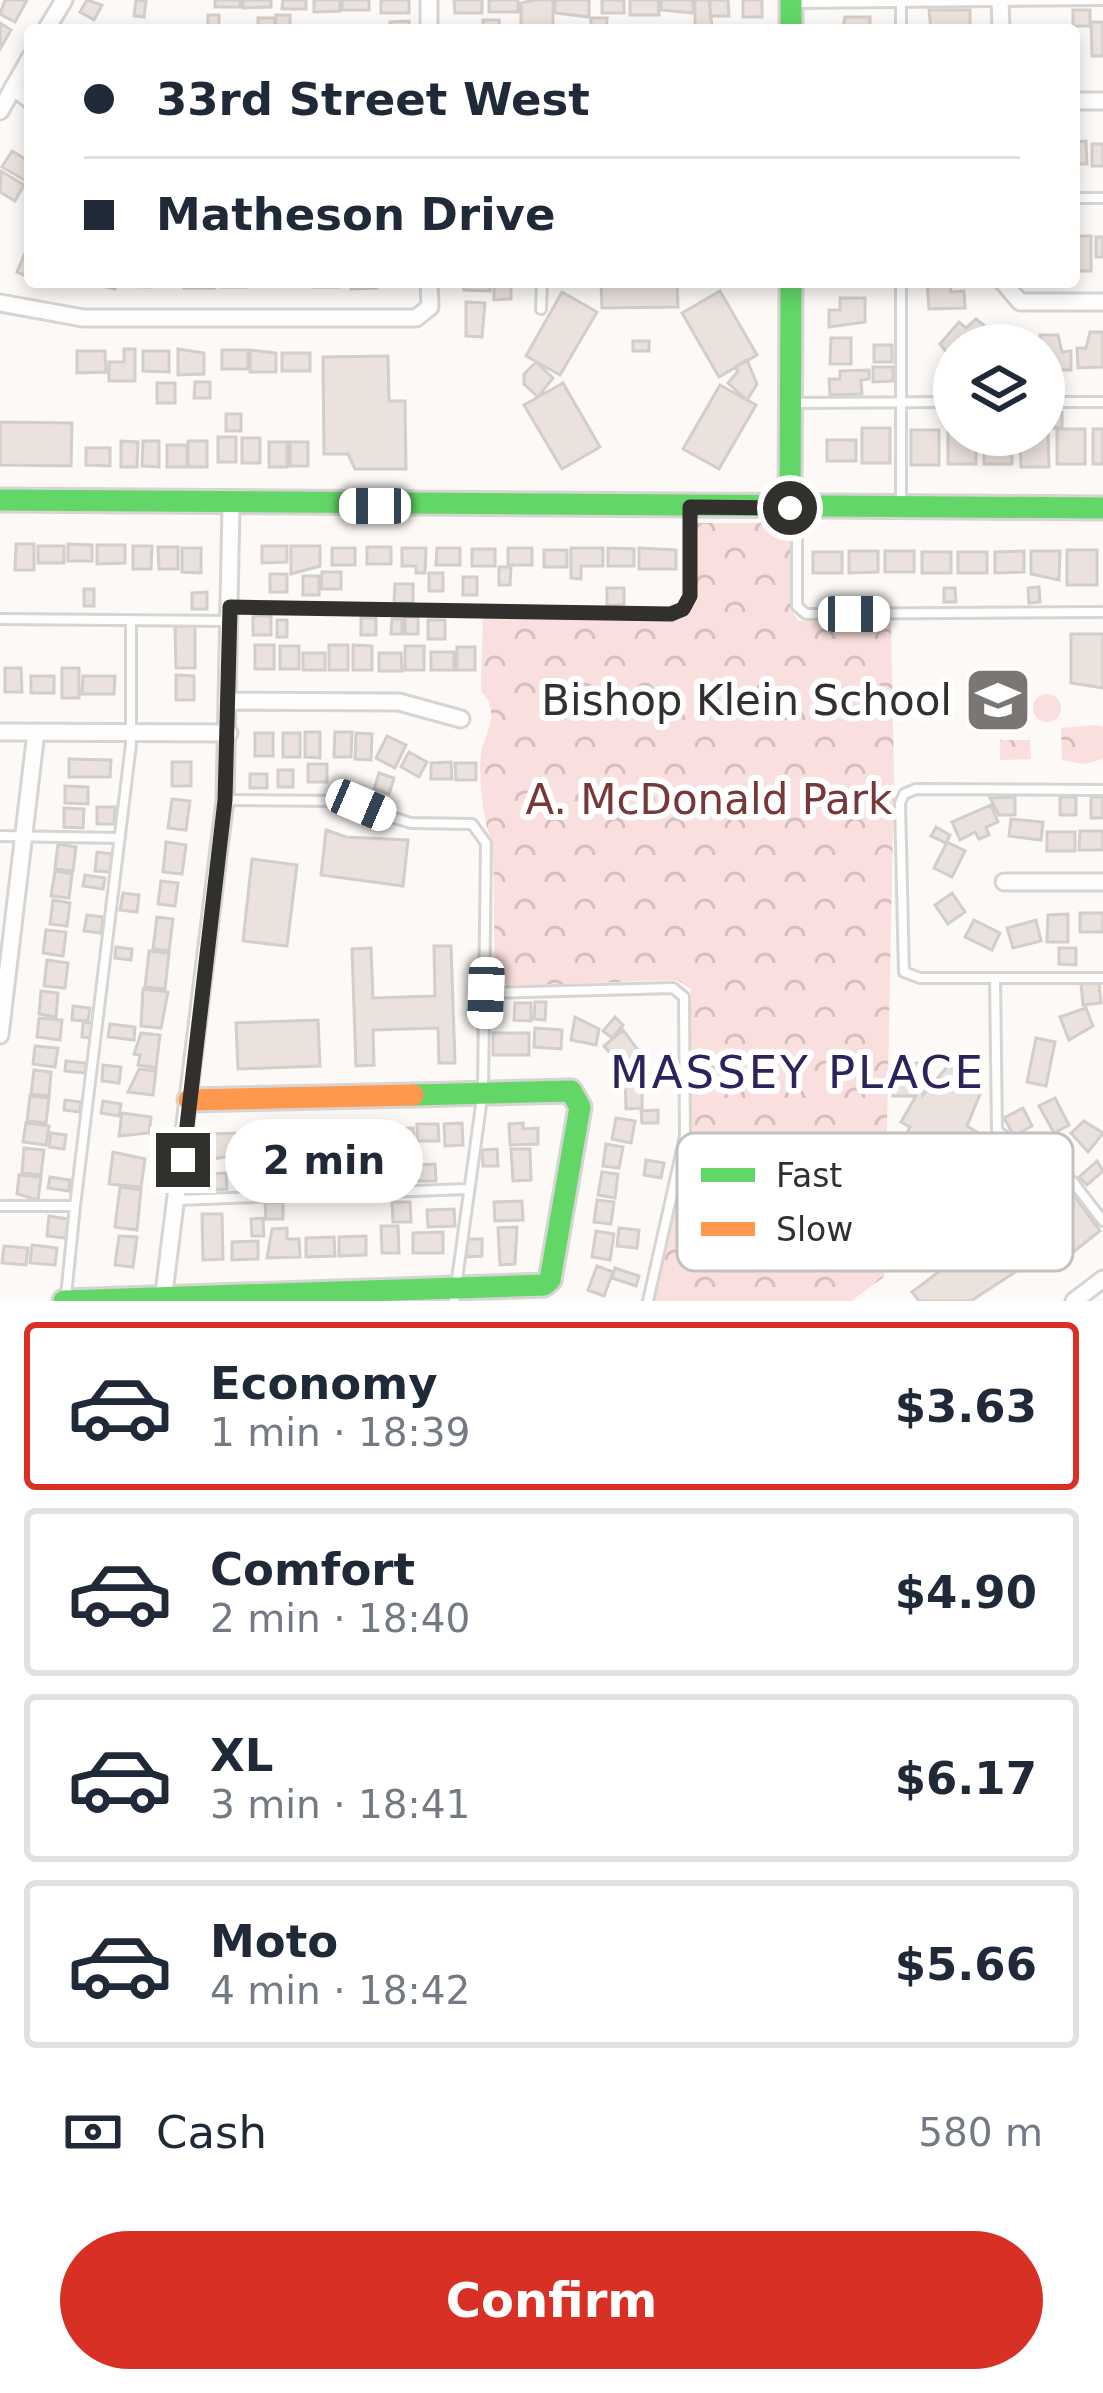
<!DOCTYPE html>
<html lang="en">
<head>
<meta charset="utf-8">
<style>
	:root { --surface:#fff; --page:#f2f2f3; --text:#1f2937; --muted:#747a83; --line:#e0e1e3; --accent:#d93025 }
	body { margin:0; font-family:"DejaVu Sans",sans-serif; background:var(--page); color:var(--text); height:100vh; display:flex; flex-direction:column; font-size:45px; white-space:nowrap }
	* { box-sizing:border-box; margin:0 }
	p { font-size:39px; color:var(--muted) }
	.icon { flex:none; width:66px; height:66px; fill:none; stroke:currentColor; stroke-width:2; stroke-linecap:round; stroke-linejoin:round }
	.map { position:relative; height:1301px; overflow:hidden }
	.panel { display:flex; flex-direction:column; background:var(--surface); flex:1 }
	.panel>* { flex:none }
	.guide { position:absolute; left:24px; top:24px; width:1056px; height:264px; border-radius:12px; box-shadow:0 6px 18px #0003; display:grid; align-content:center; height:264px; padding:0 60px; background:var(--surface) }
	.controls { position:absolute; left:933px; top:324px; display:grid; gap:24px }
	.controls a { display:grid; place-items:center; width:132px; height:132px; border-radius:50%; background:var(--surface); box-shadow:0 6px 18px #0003; font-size:60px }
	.end { position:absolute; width:54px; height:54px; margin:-27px; border:15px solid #32302c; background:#fff; box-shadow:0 0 0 6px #fff }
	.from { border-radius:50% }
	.bubble { position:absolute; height:84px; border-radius:42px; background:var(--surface); box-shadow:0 6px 18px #0003; font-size:39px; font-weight:700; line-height:84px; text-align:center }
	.car { position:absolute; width:36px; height:72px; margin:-36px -18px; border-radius:15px; box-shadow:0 0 9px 3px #0007; background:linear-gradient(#fff 24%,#345 0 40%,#fff 0 76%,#345 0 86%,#fff 0) }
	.guide b { display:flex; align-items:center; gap:42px; height:114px; font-size:45px }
	.guide b+b { border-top:3px solid var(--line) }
	.guide i { width:30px; height:30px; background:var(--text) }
	ul { padding:21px 0 0; list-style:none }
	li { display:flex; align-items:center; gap:36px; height:168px; margin:0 24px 18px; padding:0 36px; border:6px solid var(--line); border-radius:12px }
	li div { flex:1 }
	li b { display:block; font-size:45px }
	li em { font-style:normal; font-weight:700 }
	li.on { border-color:var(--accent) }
	li>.icon { width:108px; height:108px; stroke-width:1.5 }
	.pay { display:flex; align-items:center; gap:30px; height:132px; padding:0 60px; font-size:45px }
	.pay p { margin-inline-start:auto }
	.primary-button { display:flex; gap:24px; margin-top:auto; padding:24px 60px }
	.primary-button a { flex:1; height:138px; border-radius:72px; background:var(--accent); color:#fff; font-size:48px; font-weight:700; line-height:138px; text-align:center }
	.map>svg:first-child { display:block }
	.green { fill:#f9dfdd }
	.park { fill:url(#park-crowns) }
	.building { fill:#ece2dd; stroke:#d1cecb; stroke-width:3 }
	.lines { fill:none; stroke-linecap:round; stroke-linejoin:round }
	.lane-casing { stroke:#d7d5d1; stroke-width:14 }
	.street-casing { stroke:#d7d5d1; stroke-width:21 }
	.fast-casing { stroke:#d7d5d1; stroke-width:27 }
	.slow-casing { stroke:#d7d5d1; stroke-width:27 }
	.lane { stroke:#fffefe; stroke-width:8 }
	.street { stroke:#fffefe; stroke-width:15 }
	.fast { stroke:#63d668; stroke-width:21 }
	.slow { stroke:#ff974d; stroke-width:21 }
	.route { stroke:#32302c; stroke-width:15 }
	.labels { text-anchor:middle; stroke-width:12; stroke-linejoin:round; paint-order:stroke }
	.poi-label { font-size:42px; fill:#32302c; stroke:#fff; text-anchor:end }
	.park-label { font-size:42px; fill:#773839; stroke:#fff }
	.neighbourhood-label { font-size:45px; letter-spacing:3px; fill:#2f225c; stroke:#fff }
	.key { fill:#fff; stroke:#c2c1c0; stroke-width:3 }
	.key-label { font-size:33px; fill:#32302c }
</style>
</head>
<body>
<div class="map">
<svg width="1103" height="1301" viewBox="0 0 1103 1301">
	<defs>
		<pattern id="park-crowns" width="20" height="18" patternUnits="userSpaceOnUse" patternTransform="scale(3)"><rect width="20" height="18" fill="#f9dfdd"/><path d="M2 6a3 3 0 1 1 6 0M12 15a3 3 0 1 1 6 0" fill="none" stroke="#d6c0be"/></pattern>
	</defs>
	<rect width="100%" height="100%" fill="#fcf9f6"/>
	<path class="green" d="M1033 708a14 14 0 1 1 28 0a14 14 0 1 1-28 0Z"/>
	<path class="park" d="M693 523H792V610L798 621 891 622 894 777 884 1277 851 1301H653L690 1134 691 989 677 980 508 986 495 977 493 842C483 828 476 762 483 745 490 726 498 709 481 691L483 615 680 619 694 599Z
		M1095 725 1103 727V759L1084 764 1062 760 1061 728Z
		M1000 740H1030L1031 759 1000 760Z"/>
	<path class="building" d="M5 0H27L15 22 0 14Z
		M87 0 102 5 94 20 80 12Z
		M136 0 146 1 144 17 134 16Z
		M215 0H240V7H215Z
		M243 0H271V7L243 8Z
		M283 0H306V9H282Z
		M314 0H340V11L314 12Z
		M342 0H369V10H342Z
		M381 0H409V13H381Z
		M454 0H482V13H455Z
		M489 0H518V12H489Z
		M535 0H553V26H521V3Z
		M555 0H589V17L555 13Z
		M602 0H624V13H602Z
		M630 0H658L659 15H630Z
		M661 0H693V13L661 10Z
		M695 0H709L712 27H695Z
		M710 0H728L729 16H710Z
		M743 0H762V17H743Z
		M929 10H970V27L931 30Z
		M1073 10H1090V26H1073Z
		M208 15H219V30H208Z
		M276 15H290V30H276Z
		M845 17H870V30H829L843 28Z
		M258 18H275L274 30H258Z
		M591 18H607L606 30H591Z
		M483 20H499L500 30H483Z
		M409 21V30H390V22Z
		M1091 22H1103V56H1092Z
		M0 23 11 30 0 49Z
		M1086 141 1087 164H1074V142Z
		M1092 144H1103V166H1092Z
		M12 151 30 162 26 181 2 167Z
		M1 171 24 185 15 201 0 192Z
		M1074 236H1091V271H1074Z
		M1096 237H1103V257H1096Z
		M28 246 30 247V278L17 272Z
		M84 282H116L115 289Z
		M120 282H150V287L120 286Z
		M184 282H214V288H184Z
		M220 282H247V287H221Z
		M314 282H339V287H314Z
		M351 282H377V288L351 289Z
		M490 282V291L464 290 463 283Z
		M494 282H511V299L494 300Z
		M601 282H677L678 307 602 308Z
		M927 282H950L951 292 964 291 965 308 929 309Z
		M720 291 757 355 719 377 682 313Z
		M562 292 597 312 560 375 526 356Z
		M840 298H865V322L829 327V310H840Z
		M466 302 485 303 482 337 466 336Z
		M976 319 992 332 981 345H954V362L940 344 959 322 966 328Z
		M1090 332H1103V367L1078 368 1077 348H1086Z
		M1040 335H1058L1062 352 1071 351V370H1044Z
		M831 338H851V364H830Z
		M633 341H649V351H633Z
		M874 345H892V362H874Z
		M124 349H135V381H109V362H124Z
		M178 349 204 353V374L178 375Z
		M222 350H248V369H222Z
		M250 350 276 353V372H250Z
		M77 351H105L106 372 77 373Z
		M143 351H169V372L143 371Z
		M282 353H310V371H282Z
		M388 356 389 401H405L406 469H355L348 454H324L323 357Z
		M747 360 757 384 747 400 728 383 738 371 735 367Z
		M536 362 553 378 538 397 524 384V374Z
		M873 367H893V381L873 382Z
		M869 370V379L861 380 862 394 830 395 829 379H840V371Z
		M195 382H210V398H194Z
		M157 383H175V403H157Z
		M563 383 600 447 562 469 524 405Z
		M720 385 756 405 719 469 683 449Z
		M1054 412H1062V428H1053Z
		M226 414H241V431H226Z
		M0 422 72 423 71 466 0 465Z
		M862 428H890V463H862Z
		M948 429H954V435H976V464H948Z
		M1057 429H1085V464H1057Z
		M1093 429H1103V464H1093Z
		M911 430H939V465H911Z
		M1044 432H1048L1049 467H1021L1020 435Z
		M984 435H1012V464H984Z
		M218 437H236V462H218Z
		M242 438H260V463H242Z
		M827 440H856V461H827Z
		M121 441 138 442 137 467H121Z
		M143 441H159V467L142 466Z
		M188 441H207V467H188Z
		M269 442H287V467H269Z
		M290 442H308V466H290Z
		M167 445H187V467H167Z
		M86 448H110V466L86 465Z
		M16 544H34V570H15Z
		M68 544 92 545V561H68Z
		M97 545H125V563L97 564Z
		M38 546H64V563H38Z
		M133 546H152L151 569H133Z
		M262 546H287V562L262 563Z
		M291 546H320V566L291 574Z
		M158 547H178V569H159Z
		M367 547H391V564H367Z
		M182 548H201V573L182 572Z
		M332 548H355V565H332Z
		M402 548H426L425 573H416V566H402Z
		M437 548H460V565H436Z
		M508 548H532V565H508Z
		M571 548H603V566H581V579L571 578Z
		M608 548 634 549V566H608Z
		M639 548 676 550V569H639Z
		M472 549H495V566H472Z
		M544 550H567V567H544Z
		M1067 550H1097V585H1067Z
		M849 551H878V572L849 573Z
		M885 551H914V572H885Z
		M1024 551V572L995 573V552Z
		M1031 551H1060L1059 580 1031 574Z
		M813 552H842V573H813Z
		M922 552H951V573H922Z
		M958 552H987V573H958Z
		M499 567H511L510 585H499Z
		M322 572H341V589H321Z
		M429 573H443V591H429Z
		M270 574H287V592H270Z
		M303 576H319V595H303Z
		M463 577H477V595H463Z
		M395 584H413V603H394Z
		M1039 587 1040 602 1029 603 1028 588Z
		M607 588H624V605H607Z
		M944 588H955L956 602H944Z
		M84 589H94V606H84Z
		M207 592V609H192V593Z
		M253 616H271V635H253Z
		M405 617H418V634H405Z
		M361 618H376V635H361Z
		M392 619H402V634H391Z
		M277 620H287V637H277Z
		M428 620H445V639H428Z
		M175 626H195V668H176Z
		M1071 634H1103V688L1071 683Z
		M255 645H274V669H255Z
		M329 645H348V670H329Z
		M353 645 372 646V670H353Z
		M280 646H299V669H280Z
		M405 646H424V670H405Z
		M457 647H475V670H457Z
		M431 652H454V670H431Z
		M303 653H325V670H303Z
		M379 653H401L402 671H379Z
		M5 668H21L22 692H5Z
		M62 668H79V698H62Z
		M176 675 194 676V700H176Z
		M31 676H54V693H31Z
		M83 676H115L114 694H82Z
		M305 732H320V758L305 757Z
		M335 732H352L351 757H334Z
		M255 733H273V756H255Z
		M283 733H300V757H283Z
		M356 733 372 734 371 760 355 759Z
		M387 736 406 745 395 768 376 758Z
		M409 752 427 762 419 777 401 767Z
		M69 759 111 760 110 777H69Z
		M172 762H191V786H172Z
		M451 762 452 779H431V763Z
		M455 763H476V780H456Z
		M308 764H327V782H308Z
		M278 770H293V787H278Z
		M379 773 394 778 389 794 374 789Z
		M250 774H267V788H250Z
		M65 786 88 787V804L65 803Z
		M1015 797V815H999L990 798Z
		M1060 797H1076V815H1060Z
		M1091 797H1103V818H1091Z
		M172 799 190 801 186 830 168 828Z
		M991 805 998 822 986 827 989 835 979 839 975 832 960 840 952 822Z
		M97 807H115L114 824H97Z
		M64 808 84 809 83 828 64 827Z
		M1011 819 1043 822 1041 840 1009 836Z
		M936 827 950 835 946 843 931 836Z
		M326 830 346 837 408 840 403 886 321 875Z
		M1080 831H1103V850H1079Z
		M1047 832H1075V851H1047Z
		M166 842 186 845 182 874 163 872Z
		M947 842 965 851 952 877 934 868Z
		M58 844 76 847 73 871 55 869Z
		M97 852 112 854 110 872 95 871Z
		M252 859 297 865 287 946 243 941Z
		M55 871 72 874 69 898 51 896Z
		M85 875 105 878 103 889 83 886Z
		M161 881 178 883 175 906 158 904Z
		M123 893 139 895 137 912 120 910Z
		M952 893 965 912 948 924 935 905Z
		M53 900 70 903 67 926 50 924Z
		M1080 913H1103V932H1080Z
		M1068 914V942H1047L1048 915Z
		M87 915 103 917 101 933 84 931Z
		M157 917 173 919 169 951 153 949Z
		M974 920 1000 933 992 950 965 937Z
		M1036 920 1041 941 1013 948 1007 928Z
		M46 930 66 932 63 956 43 953Z
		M434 946H451L455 1063H439L438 1028 373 1030 374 1065 356 1066 352 949 371 948 373 998 435 996Z
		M116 947 132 949 131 960 115 958Z
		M1059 948H1076V965L1059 964Z
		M149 951 169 953 165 989 145 987Z
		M47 960 68 963 65 988 44 986Z
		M1099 983 1101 1003 1083 1005 1081 984Z
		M143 989 168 992 161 1028 141 1026Z
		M41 991 58 993 56 1017 39 1014Z
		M535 1002H546L545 1020 534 1019Z
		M515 1003H531V1021L514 1020Z
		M73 1006 90 1008 88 1021 72 1020Z
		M1086 1008 1093 1026 1069 1040 1060 1017Z
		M575 1017 599 1029 596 1045 571 1040Z
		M615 1017 623 1025 612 1038 603 1031Z
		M39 1018 62 1020 60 1040 37 1037Z
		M318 1020 320 1066 238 1069 236 1023Z
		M83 1022 92 1023 90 1038 82 1037Z
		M110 1024 135 1027 134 1040 108 1037Z
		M535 1028 562 1030 561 1049 534 1047Z
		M623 1030 643 1057 626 1072 604 1046Z
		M141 1033 160 1035 156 1068 138 1065 140 1055 134 1054Z
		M493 1033H529V1055H493Z
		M1036 1038 1055 1042 1046 1086 1027 1082Z
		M35 1046 58 1048 55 1067 33 1064Z
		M66 1061 86 1063 85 1073 65 1071Z
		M923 1063V1095L948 1066 983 1087 967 1126 1026 1162 1048 1191 1061 1183 1067 1194 1071 1191 1100 1231 1054 1267 1044 1253 971 1301H919L912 1292 1011 1217 1001 1203 901 1144 910 1127 901 1122 916 1096H893L894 1064Z
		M103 1065 121 1067 119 1083 102 1081Z
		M139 1069 156 1071 153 1095 128 1092Z
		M34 1070 51 1072 49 1096 31 1094Z
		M650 1075V1090H642V1108L626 1109 625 1076Z
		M30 1096 49 1098 46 1123 27 1121Z
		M1055 1098 1069 1125 1054 1133 1039 1106Z
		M65 1100 81 1102 80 1112 64 1110Z
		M103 1101 121 1104 119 1116 101 1113Z
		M1023 1108 1032 1126 1014 1136 1004 1118Z
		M658 1110V1123H642L641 1111Z
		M122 1113 151 1117 149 1133 119 1136Z
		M616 1118 635 1121 631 1143 612 1139Z
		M1084 1121 1103 1133 1088 1152 1071 1133Z
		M26 1123 49 1126 46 1145 23 1142Z
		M462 1123 463 1145 445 1146 444 1124Z
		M523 1123V1129L538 1128V1144L510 1145 509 1124Z
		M417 1124H438L439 1141H417Z
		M330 1127V1145L308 1146 307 1128Z
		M336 1127H352L353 1149H336Z
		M279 1140a12 12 0 1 1 24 0a12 12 0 1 1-24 0Z
		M413 1128 414 1150 397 1151 396 1129Z
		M382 1129V1147H360V1130Z
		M51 1133 66 1135 64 1149 49 1147Z
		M240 1133 241 1154 214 1159 211 1134Z
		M269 1133 270 1152H243V1134Z
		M606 1144 623 1147 619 1168 603 1166Z
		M387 1145H395L396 1162H387Z
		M24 1148 44 1150 41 1175 22 1173Z
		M497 1149 498 1166H483L482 1150Z
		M511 1149H530L531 1180 513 1181Z
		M113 1152 145 1159 141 1187 109 1184Z
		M260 1156H276L277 1173H261Z
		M646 1160 664 1163 661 1178 644 1175Z
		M1097 1161 1103 1171 1087 1185 1079 1177Z
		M435 1164 436 1181H417L416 1165Z
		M320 1167H334L335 1184H321Z
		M307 1168V1185H295V1169Z
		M602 1172 618 1174 615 1198 598 1195Z
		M226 1173 227 1189 209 1190 208 1174Z
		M19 1175 41 1177 38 1200 17 1194Z
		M50 1177 70 1180 69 1191 48 1188Z
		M120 1187 141 1190 137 1230 115 1227Z
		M597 1200 614 1202 611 1224 594 1222Z
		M522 1201 523 1220 495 1221 494 1202Z
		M283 1202V1219H266L265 1203Z
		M392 1202H410L411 1222H393Z
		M454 1209 455 1226 428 1227 427 1210Z
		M202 1214H222L223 1259 203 1260Z
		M49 1216 68 1219 66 1238 47 1236Z
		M263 1218 264 1236H252L251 1219Z
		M381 1226H398L399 1253H382Z
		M517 1227 515 1264 500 1265 498 1228Z
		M287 1228V1239H299L300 1257 267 1258 272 1229Z
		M619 1228 639 1230 637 1248 617 1246Z
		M596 1231 614 1234 610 1260 592 1257Z
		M443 1232V1253H413V1233Z
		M119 1236 137 1237 133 1267 115 1265Z
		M366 1236V1255L339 1256V1237Z
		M334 1237 335 1256 306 1257V1238Z
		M466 1239H482V1256L467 1257Z
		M258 1241V1259L232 1260V1242Z
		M32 1245 57 1248 55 1265 30 1263Z
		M4 1246 28 1248 26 1265 2 1263Z
		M597 1266 613 1272 604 1296 588 1290Z
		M615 1268 639 1276 636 1286 612 1278Z"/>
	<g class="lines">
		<g class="lane-casing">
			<path id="lane" d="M901 2V30
				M793 3 1103 0
				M1074 198H1103
				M541 309 542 282
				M1044 402H1103
				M792 403 954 402
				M901 506V282
				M797 509V606L806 614 1103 612
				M232 607 671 614 683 609 690 596V509
				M0 619 229 621
				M1103 790 916 789 904 794 900 803 904 972 920 978H1103
				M225 800 339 801 411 823 472 824 486 843 483 1091 454 1301
				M0 836 120 838
				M995 978 997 1131 1073 1182 1103 1221
				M486 993 673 988 684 997 685 1136 648 1301
				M178 1200 467 1189
				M0 1206H75L66 1296
				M75 1206 131 744V621"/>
		</g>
		<g class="street-casing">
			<path id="street" d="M429 0V30
				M1000 0 1001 30
				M46 30 64 0
				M13 87 30 100
				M1074 101H1103
				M0 111 30 58
				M1003 282 1020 302H1103
				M0 303 83 318H416L430 307 429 282
				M230 701 399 702 461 719
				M0 732 229 733
				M1004 882H1103
				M0 1035 36 732
				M163 1301 225 800 231 506
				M1074 1301 1103 1279"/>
		</g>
		<g class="fast-casing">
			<path id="fast" d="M791 0V30
				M0 500 1103 508
				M790 508 791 282
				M64 1301 544 1285 550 1280 580 1107 571 1091 413 1095"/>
		</g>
		<g class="slow-casing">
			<path id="slow" d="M189 1100 413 1095"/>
		</g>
		<use href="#lane" class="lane"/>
		<use href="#street" class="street"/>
		<use href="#fast" class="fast"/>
		<use href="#slow" class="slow"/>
	</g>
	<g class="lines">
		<path class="route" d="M183 1160 225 800 230 607 671 614 683 609 690 596V507L790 508"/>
	</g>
	<defs>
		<g id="school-square" transform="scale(3.45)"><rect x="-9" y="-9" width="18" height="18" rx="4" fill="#797673" stroke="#fff"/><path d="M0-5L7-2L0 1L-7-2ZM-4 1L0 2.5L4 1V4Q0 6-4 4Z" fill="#fff"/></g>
	</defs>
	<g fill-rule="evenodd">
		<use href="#school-square" x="998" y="700"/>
	</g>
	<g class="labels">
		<g class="poi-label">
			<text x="952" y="715">Bishop Klein School</text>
		</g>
		<g class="park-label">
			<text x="709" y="814">A. McDonald Park</text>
		</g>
		<g class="neighbourhood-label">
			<text x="798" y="1088">MASSEY PLACE</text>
		</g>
	</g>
	<rect x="677" y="1133" width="396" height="138" rx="18" class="key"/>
	<rect x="701" y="1168" width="54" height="14" fill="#63d668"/>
	<rect x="701" y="1222" width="54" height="14" fill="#ff974d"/>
	<g class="key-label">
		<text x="776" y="1187">Fast</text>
		<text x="776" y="1241">Slow</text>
	</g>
</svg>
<div class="controls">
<a><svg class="icon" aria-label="layers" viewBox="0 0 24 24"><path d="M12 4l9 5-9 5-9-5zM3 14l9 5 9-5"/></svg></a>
</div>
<i class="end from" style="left:790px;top:508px"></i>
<i class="end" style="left:183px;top:1160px"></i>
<div class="bubble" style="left:225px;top:1119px;width:198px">2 min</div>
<i class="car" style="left:375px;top:506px;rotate:270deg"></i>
<i class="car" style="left:854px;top:614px;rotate:90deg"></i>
<i class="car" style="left:361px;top:805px;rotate:113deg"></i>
<i class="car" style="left:486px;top:993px;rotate:182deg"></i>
<div class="guide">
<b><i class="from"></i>33rd Street West</b>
<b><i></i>Matheson Drive</b>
</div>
</div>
<section class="panel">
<ul>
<li class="on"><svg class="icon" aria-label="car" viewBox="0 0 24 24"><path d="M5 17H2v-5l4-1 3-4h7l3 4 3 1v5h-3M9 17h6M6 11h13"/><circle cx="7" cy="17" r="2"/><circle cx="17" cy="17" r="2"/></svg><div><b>Economy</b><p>1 min · 18:39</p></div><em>$3.63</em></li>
<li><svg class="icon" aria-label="car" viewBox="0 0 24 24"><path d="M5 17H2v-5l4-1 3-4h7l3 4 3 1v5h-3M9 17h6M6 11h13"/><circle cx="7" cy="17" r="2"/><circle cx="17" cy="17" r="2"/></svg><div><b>Comfort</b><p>2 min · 18:40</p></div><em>$4.90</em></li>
<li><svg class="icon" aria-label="car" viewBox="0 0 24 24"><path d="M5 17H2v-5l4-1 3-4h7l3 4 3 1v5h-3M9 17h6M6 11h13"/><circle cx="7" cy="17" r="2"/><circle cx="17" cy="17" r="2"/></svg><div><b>XL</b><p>3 min · 18:41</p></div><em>$6.17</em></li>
<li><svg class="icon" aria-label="car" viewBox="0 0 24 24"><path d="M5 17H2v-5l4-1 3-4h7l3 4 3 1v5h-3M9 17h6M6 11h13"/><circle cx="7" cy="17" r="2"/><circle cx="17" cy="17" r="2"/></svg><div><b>Moto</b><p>4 min · 18:42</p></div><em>$5.66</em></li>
</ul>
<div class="pay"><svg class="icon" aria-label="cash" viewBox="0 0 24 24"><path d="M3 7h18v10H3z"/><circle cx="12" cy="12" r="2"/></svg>Cash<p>580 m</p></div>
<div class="primary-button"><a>Confirm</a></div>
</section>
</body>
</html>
